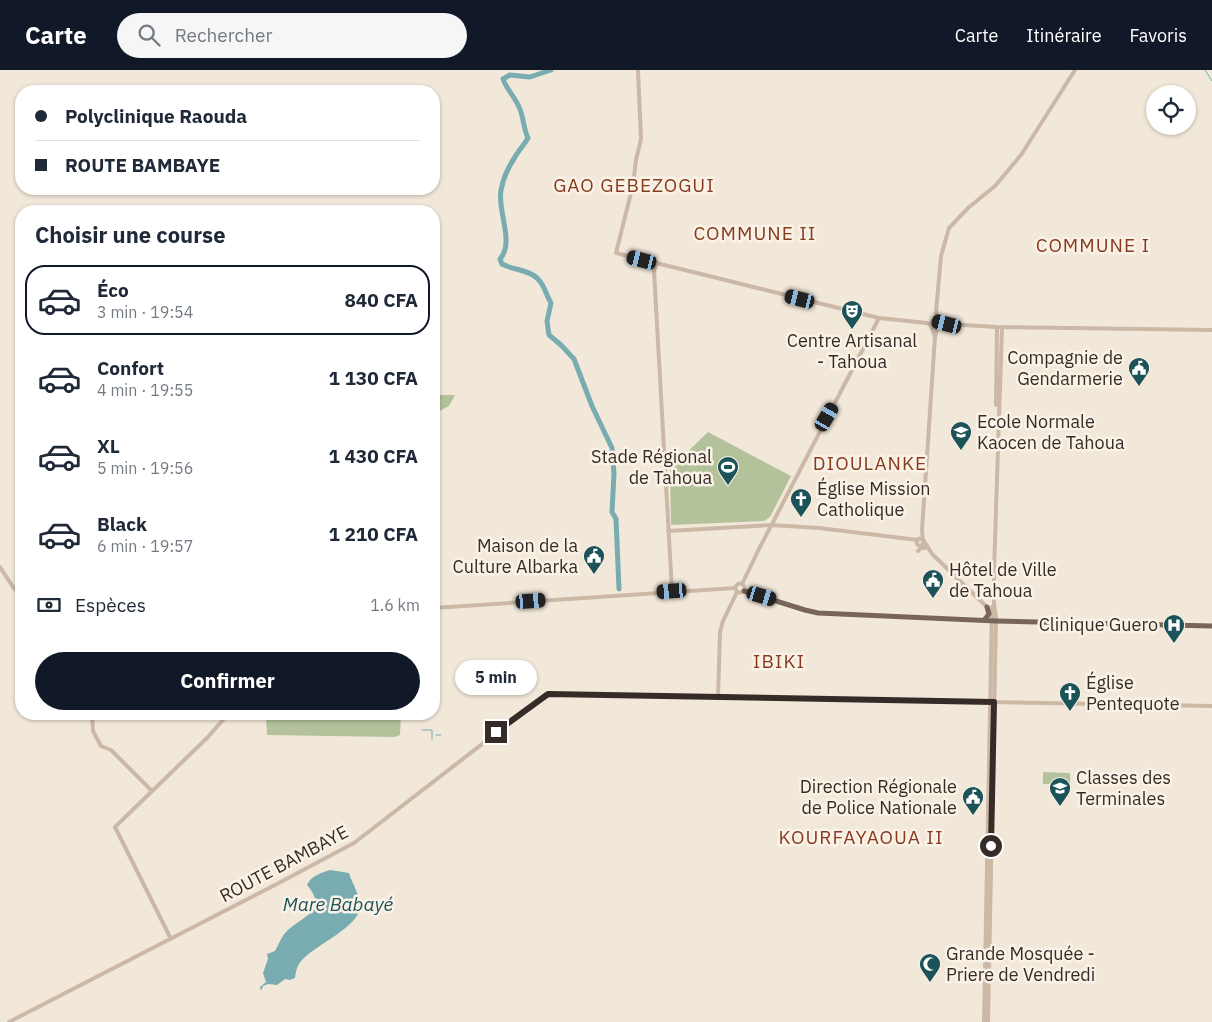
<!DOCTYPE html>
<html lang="fr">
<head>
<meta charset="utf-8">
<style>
	:root { --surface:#fff; --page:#f6f6f7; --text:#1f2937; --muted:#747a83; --line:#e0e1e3; --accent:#111827 }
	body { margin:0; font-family:"IBM Plex Sans",sans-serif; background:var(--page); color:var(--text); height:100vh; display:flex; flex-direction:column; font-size:19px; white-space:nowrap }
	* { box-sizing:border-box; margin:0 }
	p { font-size:16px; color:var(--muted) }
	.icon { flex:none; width:28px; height:28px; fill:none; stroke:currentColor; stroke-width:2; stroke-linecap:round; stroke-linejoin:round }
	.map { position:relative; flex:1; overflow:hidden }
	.drawer { position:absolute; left:15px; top:135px; width:425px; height:515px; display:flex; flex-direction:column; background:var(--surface); border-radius:20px; box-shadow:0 1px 4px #0004 }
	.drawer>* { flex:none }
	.guide { position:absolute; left:15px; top:15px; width:425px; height:110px; border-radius:20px; box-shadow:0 1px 4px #0004; display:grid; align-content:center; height:110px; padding:0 20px; background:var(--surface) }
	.fabs { position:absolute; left:1146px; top:15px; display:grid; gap:10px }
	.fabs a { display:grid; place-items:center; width:50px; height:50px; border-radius:50%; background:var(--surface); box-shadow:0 1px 4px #0004; font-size:25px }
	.end { position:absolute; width:22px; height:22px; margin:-11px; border:6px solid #362c27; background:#fff; box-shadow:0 0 0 2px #fff }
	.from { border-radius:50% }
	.bubble { position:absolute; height:35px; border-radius:18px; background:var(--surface); box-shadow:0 1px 4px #0004; font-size:16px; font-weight:700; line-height:35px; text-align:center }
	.car { position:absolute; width:15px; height:30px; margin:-15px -8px; border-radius:6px; box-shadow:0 0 4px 1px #0007; background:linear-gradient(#222 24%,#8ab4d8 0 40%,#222 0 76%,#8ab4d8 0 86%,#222 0) }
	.guide b { display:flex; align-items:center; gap:18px; height:48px; font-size:19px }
	.guide b+b { border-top:1px solid var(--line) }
	.guide i { width:12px; height:12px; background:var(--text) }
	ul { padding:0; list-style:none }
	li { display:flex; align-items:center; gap:15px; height:70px; margin:0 10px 8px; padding:0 10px; border:2px solid transparent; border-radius:20px }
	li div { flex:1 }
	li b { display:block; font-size:19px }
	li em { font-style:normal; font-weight:700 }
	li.on { border-color:var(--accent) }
	li>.icon { width:45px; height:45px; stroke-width:1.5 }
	h2 { padding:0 20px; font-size:22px; line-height:60px }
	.pay { display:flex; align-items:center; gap:12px; height:55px; padding:0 20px; font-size:19px }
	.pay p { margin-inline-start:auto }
	.action { display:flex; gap:10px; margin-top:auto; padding:10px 20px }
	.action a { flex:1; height:58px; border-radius:30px; background:var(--accent); color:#fff; font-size:20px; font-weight:700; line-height:58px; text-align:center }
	header { display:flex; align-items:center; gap:30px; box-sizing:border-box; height:70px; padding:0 25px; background:var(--accent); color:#fff }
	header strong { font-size:24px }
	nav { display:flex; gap:28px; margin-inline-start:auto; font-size:18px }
	.search { width:350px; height:45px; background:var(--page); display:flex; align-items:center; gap:12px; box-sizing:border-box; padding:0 18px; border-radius:28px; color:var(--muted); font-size:19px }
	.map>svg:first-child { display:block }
	.green { fill:#b3c29a }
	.water { fill:#78acb0 }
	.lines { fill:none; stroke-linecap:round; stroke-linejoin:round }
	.stream { stroke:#78acb0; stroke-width:1 }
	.river { stroke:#78acb0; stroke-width:5 }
	.tertiary { stroke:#cbb8a6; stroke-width:4 }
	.primary { stroke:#796458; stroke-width:5 }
	.route { stroke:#362c27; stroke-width:6 }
	.labels { text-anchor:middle; stroke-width:5; stroke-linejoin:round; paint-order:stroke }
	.poi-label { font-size:18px; fill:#362c27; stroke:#faf2e6; text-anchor:start }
	.street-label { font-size:18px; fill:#362c27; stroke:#faf2e6 }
	.neighbourhood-label { font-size:19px; letter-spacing:1px; fill:#873a1e; stroke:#faf2e6 }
	.water-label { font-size:19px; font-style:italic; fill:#1b5359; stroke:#faf2e6 }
</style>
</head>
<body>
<header>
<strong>Carte</strong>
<div class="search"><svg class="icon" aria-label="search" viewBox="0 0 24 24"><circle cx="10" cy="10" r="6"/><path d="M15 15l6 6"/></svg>Rechercher</div>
<nav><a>Carte</a><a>Itinéraire</a><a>Favoris</a></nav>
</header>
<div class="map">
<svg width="1212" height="952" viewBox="0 0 1212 952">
	<rect width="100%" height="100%" fill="#f2e8da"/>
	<path class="green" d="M434 325H455L449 336 434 344Z
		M708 362 791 406 770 447 764 451 671 455 670 399Z
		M266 644H401L400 665 394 667 267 665Z
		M1043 702 1070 703V720L1054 719V714H1043Z"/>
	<path class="water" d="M330 800 349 803C352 814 360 824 360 836 360 857 315 875 302 890 297 895 296 901 295 908L290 910 285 909 277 915 268 914 263 916 261 921 260 917 266 912 263 903 268 889 267 884 275 881C279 874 281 867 287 861 304 845 329 841 307 815 312 805 321 803 330 800Z"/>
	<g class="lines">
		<path class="stream" d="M1205 0 1212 11
			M422 660H432V670
			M436 665H441"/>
		<path class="river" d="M551 0 530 7 510 5 503 9C507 20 515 27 519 37 524 47 523 58 528 68 524 75 519 80 515 87 509 96 503 109 501 120 497 141 515 172 500 189L502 194C513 200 530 200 538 209 545 216 546 225 551 233L547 251 549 265 561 275 574 289 592 336 612 378 614 404 612 442 616 449 619 519"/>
		<path class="tertiary" d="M638 0 641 69 636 90 633 115 616 183 879 248 927 253 931 255 935 267
			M656 193 654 201 672 521
			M931 255 932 251 934 250 947 254 997 257 1212 260
			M937 256 947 254
			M996 335 997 257
			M668 461 771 455 819 458 918 470
			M916.5 472a3.5 3.5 0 1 1 7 0a3.5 3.5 0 1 1-7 0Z
			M923 470 922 460 935 267 938 253 936 242 941 186 949 158 968 138 995 116 1021 85 1075 0
			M924 471 932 484 988 538
			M918 481 921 478H925
			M0 497 13 517 21 525
			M735.5 518a4.5 4.5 0 1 1 9 0a4.5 4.5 0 1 1-9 0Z
			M742 514 759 479 879 248
			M434 538 735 518
			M718 628 720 562 723 551 737 522
			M92 644 93 661 101 676 111 680 152 721
			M171 869 115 757 208 667 228 644
			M9 952 275 815 354 773 547 624 1212 636
			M984 952 992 537
			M988 952 996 548 994 533V501L1002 257"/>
		<path class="primary" d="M744 521 805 540 818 543 996 551 1212 556
			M985 549 989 544 987 537"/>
	</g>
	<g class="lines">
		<path class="route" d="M496 662 548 624 994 632 991 776"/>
	</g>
	<defs>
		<g id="theatre-pin" transform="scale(1.125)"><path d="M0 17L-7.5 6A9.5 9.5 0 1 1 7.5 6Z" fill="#1b5359" stroke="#faf2e6"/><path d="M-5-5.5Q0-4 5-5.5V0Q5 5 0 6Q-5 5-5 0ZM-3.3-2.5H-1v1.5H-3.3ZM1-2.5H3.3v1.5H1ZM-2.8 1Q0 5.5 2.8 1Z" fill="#fff"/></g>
		<g id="civic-pin" transform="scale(1.125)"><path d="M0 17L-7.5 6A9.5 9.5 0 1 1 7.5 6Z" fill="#1b5359" stroke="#faf2e6"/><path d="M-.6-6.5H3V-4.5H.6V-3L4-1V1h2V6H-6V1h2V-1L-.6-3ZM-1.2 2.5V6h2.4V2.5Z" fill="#fff"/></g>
		<g id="university-pin" transform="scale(1.125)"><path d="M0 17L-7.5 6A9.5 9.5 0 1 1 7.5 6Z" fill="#1b5359" stroke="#faf2e6"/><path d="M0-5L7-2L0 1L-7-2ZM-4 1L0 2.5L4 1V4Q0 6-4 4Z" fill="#fff"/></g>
		<g id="stadium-pin" transform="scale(1.125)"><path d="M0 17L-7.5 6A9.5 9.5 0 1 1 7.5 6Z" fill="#1b5359" stroke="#faf2e6"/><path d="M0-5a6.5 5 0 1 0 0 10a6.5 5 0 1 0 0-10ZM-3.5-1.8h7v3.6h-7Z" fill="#fff"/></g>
		<g id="church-pin" transform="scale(1.125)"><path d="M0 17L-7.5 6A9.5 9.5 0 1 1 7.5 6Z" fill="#1b5359" stroke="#faf2e6"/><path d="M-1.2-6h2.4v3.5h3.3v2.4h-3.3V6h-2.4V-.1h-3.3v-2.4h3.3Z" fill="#fff"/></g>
		<g id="hospital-pin" transform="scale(1.125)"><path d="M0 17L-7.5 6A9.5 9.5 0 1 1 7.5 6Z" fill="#1b5359" stroke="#faf2e6"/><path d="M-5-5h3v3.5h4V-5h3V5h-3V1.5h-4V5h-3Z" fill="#fff"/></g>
		<g id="mosque-pin" transform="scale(1.125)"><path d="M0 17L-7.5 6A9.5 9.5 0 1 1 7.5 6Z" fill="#1b5359" stroke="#faf2e6"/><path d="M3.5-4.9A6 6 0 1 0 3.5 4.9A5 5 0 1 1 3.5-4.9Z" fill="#fff"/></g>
	</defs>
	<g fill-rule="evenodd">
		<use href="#theatre-pin" x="852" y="241"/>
		<use href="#civic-pin" x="1139" y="298"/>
		<use href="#university-pin" x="961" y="362"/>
		<use href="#stadium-pin" x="728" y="397"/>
		<use href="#church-pin" x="801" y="429"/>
		<use href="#civic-pin" x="594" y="486"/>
		<use href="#civic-pin" x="933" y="510"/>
		<use href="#hospital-pin" x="1174" y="555"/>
		<use href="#church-pin" x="1070" y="623"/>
		<use href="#university-pin" x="1060" y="718"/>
		<use href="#civic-pin" x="973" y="727"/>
		<use href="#mosque-pin" x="930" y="894"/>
	</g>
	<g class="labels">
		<g class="poi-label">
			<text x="852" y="277" text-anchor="middle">Centre Artisanal<tspan x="852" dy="21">- Tahoua</tspan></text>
			<text x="1123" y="294" text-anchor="end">Compagnie de<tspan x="1123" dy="21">Gendarmerie</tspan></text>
			<text x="977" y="358">Ecole Normale<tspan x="977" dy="21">Kaocen de Tahoua</tspan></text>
			<text x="712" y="393" text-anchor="end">Stade Régional<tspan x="712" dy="21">de Tahoua</tspan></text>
			<text x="817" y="425">Église Mission<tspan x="817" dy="21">Catholique</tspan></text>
			<text x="578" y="482" text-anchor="end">Maison de la<tspan x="578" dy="21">Culture Albarka</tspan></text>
			<text x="949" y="506">Hôtel de Ville<tspan x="949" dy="21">de Tahoua</tspan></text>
			<text x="1158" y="561" text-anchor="end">Clinique Guero</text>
			<text x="1086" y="619">Église<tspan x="1086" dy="21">Pentequote</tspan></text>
			<text x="1076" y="714">Classes des<tspan x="1076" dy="21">Terminales</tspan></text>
			<text x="957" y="723" text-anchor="end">Direction Régionale<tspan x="957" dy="21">de Police Nationale</tspan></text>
			<text x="946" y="890">Grande Mosquée -<tspan x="946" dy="21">Priere de Vendredi</tspan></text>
		</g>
		<g class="street-label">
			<text transform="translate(284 794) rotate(-28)" y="6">ROUTE BAMBAYE</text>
		</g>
		<g class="neighbourhood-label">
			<text x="634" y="122">GAO GEBEZOGUI</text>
			<text x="755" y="170">COMMUNE II</text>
			<text x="1093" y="182">COMMUNE I</text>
			<text x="870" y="400">DIOULANKE</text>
			<text x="779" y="598">IBIKI</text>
			<text x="861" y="774">KOURFAYAOUA II</text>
		</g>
		<g class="water-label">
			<text x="338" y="841">Mare Babayé</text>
		</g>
	</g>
</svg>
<div class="fabs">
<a><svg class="icon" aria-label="locate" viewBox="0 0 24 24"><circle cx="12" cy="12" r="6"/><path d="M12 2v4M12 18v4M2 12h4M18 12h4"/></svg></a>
</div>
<i class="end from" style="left:991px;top:776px"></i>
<i class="end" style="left:496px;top:662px"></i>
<div class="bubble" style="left:455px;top:590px;width:82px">5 min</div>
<i class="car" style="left:642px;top:190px;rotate:284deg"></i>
<i class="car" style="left:800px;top:229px;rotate:284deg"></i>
<i class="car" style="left:947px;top:254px;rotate:284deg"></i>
<i class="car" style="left:827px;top:347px;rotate:30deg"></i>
<i class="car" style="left:672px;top:521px;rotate:266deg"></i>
<i class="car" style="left:762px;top:526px;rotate:107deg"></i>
<i class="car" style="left:531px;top:531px;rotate:86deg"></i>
<div class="guide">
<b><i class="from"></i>Polyclinique Raouda</b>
<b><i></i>ROUTE BAMBAYE</b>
</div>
<section class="drawer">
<h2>Choisir une course</h2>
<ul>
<li class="on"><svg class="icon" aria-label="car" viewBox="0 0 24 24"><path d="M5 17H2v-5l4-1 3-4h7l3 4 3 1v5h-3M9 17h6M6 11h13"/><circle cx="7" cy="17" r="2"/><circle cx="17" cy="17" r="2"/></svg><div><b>Éco</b><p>3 min · 19:54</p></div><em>840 CFA</em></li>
<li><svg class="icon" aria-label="car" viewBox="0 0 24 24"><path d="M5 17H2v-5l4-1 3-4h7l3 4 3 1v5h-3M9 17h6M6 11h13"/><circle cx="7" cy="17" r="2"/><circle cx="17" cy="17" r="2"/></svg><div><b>Confort</b><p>4 min · 19:55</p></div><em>1 130 CFA</em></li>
<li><svg class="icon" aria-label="car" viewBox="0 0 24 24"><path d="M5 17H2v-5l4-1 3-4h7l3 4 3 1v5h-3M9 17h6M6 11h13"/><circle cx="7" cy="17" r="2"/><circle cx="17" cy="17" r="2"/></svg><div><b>XL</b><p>5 min · 19:56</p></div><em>1 430 CFA</em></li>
<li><svg class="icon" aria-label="car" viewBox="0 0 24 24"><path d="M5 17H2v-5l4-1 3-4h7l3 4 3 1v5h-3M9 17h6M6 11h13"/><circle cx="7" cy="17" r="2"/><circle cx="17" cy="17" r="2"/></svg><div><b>Black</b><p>6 min · 19:57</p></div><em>1 210 CFA</em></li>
</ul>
<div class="pay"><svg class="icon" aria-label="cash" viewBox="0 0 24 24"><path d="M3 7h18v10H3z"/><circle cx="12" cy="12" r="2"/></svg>Espèces<p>1.6 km</p></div>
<div class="action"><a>Confirmer</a></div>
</section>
</div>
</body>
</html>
